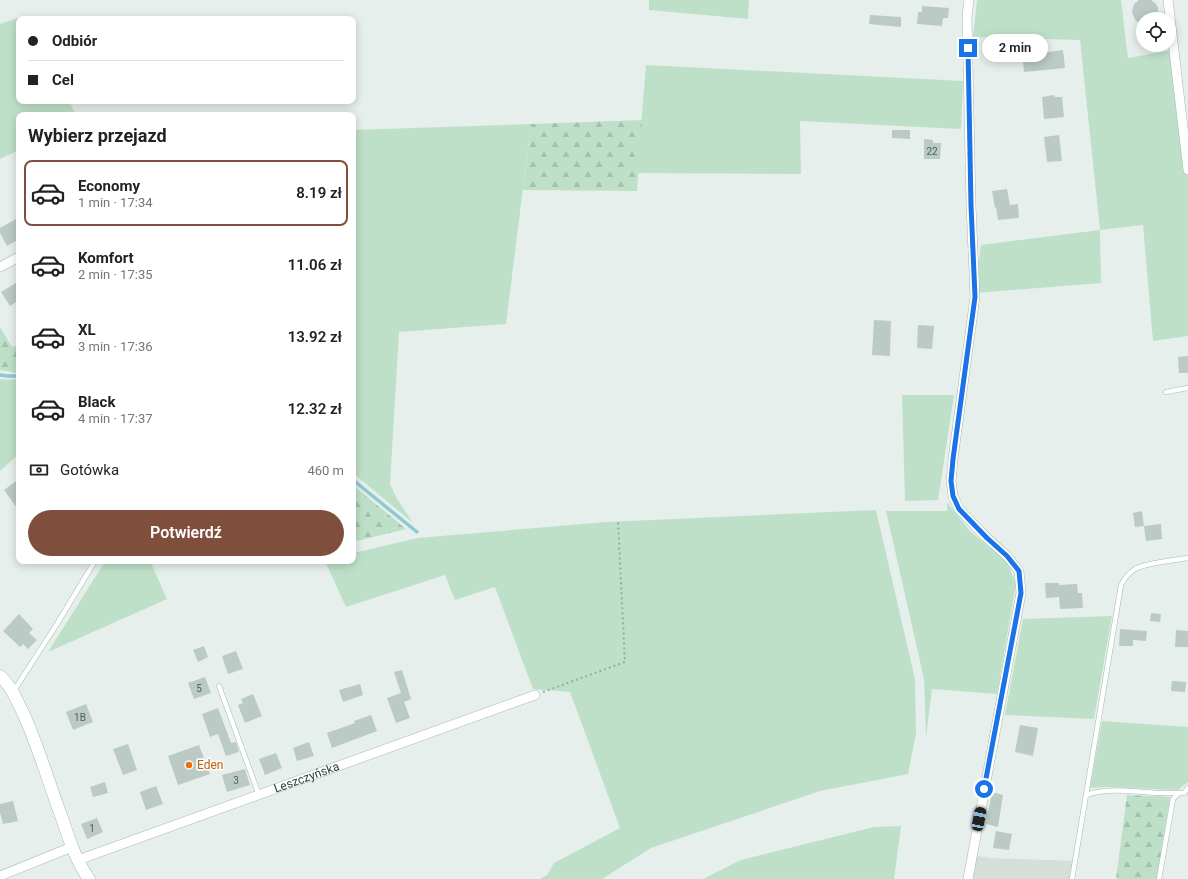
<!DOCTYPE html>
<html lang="pl">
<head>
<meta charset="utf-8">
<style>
	:root { --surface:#fff; --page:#f2f2f2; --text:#222; --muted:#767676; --line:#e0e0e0; --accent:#804e3d }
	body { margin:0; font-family:Roboto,sans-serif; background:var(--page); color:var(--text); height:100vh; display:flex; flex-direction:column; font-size:15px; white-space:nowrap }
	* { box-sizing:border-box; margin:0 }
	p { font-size:13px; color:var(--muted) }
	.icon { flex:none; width:22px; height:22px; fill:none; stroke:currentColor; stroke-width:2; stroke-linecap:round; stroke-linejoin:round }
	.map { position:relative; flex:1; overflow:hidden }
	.drawer { position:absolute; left:16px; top:112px; width:340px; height:452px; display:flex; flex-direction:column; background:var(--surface); border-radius:8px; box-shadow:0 2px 10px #0003 }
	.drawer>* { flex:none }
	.top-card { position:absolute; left:16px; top:16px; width:340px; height:88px; border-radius:8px; box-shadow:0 2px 10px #0003; display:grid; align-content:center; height:88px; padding:0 12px; background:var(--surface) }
	.tools { position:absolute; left:1136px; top:12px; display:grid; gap:8px }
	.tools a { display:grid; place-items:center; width:40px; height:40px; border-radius:50%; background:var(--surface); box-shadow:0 2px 10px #0003; font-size:20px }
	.end { position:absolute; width:18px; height:18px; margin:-9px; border:5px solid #1a73e8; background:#fff; box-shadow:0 0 0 2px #fff }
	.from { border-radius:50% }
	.bubble { position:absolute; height:28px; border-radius:14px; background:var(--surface); box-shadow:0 2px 10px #0003; font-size:13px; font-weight:600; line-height:28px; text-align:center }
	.car { position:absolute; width:12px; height:24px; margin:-12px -6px; border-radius:5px; box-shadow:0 0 3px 1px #0007; background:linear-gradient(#222 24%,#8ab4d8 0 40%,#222 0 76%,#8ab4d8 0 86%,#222 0) }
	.top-card b { display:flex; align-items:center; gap:14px; height:38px; font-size:15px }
	.top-card b+b { border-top:1px solid var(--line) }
	.top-card i { width:10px; height:10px; background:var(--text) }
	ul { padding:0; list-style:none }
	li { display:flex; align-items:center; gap:12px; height:66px; margin:0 8px 6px; padding:0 4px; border:2px solid transparent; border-radius:8px }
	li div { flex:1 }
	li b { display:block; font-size:15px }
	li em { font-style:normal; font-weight:600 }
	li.on { border-color:var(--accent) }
	li>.icon { width:36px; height:36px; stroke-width:1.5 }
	h2 { padding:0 12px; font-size:18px; line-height:48px }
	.pay { display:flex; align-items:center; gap:10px; height:44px; padding:0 12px; font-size:15px }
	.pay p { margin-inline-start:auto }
	.button { display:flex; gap:8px; margin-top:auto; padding:8px 12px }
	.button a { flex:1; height:46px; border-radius:24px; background:var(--accent); color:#fff; font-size:16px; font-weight:600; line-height:46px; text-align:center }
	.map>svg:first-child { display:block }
	.built { fill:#d4dfda }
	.grass { fill:#bfe0c8 }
	.forest { fill:url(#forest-firs) }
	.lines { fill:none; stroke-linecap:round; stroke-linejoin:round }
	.stream { stroke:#8ec9d4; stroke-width:3.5 }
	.building { fill:#bbcac4 }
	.lane-casing { stroke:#a8b8b2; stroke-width:5.5 }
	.street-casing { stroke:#a8b8b2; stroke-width:10 }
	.secondary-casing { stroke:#a4bbb3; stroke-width:13 }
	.path { stroke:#86b3a5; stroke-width:2; stroke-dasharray:2 3; stroke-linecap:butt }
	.lane { stroke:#fff; stroke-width:4.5 }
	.street { stroke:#fff; stroke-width:9 }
	.secondary { stroke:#fff; stroke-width:12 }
	.route { stroke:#1a73e8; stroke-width:5 }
	.food-dot { fill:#e8710a; stroke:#f7fbf9; stroke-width:1.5 }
	.labels { text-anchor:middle; stroke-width:3.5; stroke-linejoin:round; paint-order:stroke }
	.number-label { font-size:10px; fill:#4a645c }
	.food-label { font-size:12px; fill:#c56008; stroke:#f7fbf9; text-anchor:start }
	.street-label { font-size:12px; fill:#24423a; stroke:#f7fbf9 }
</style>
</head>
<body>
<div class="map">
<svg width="1188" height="879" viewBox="0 0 1188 879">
	<defs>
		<pattern id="forest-firs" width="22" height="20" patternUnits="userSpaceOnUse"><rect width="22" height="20" fill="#bfe0c8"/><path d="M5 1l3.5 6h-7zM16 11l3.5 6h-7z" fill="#a4c1ad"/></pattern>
	</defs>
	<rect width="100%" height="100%" fill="#e6efeb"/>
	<path class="built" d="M972 855 989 858 1077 861 1074 879H967Z"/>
	<path class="grass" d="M649 0H749L748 19 649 10Z
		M977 0H1121L1128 58 1172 50 1188 176V336L1153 341 1143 225 1100 230 1101 283 975 293 981 245 1100 230 1080 40 973 37Z
		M18 18 21 19H19V101H69L76 115H19V150L0 159V24Z
		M646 65 963 81 961 129 800 121 801 174 637 173Z
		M531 124 506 324 399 332 390 484 397 499 413 523 353 473V130Z
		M0 379 11 380 19 379V454L0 471Z
		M902 395H954L938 500 905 501Z
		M947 502 970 531 1008 563 1016 584 997 694 932 689 926 737 924 679 886 511H947Z
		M876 510 915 679 916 734 908 774 820 791 651 848 602 879H540L547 875 554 863 620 828 570 692 533 689 495 587 455 600 445 575 346 607 325 561H353V553L418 538 606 522Z
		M102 561H150L167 599 48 652 104 563Z
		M1112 616 1094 719 1005 715 1023 619Z
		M1102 721 1188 727V782L1178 790 1104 787 1090 788Z
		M901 826 894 879H703L741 860 874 827Z"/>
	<path class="forest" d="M642 120 637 191 523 190 531 124Z
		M0 327 12 347 19 345V373L0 370Z
		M353 485 406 529 353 542Z
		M1127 795 1170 797 1157 879H1116Z"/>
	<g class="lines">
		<path class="stream" d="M0 375 7 376H19
			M353 480 417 532"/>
	</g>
	<path class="building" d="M1139 0H1151L1156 4 1158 8V12L1155 19H1143V26L1135 20 1132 12 1134 4Z
		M922 6 949 8 948 18H943L942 26 917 24 918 12H922Z
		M870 15 901 17V27L869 24Z
		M1032 48 1033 54 1063 50 1065 68 1024 72 1022 49Z
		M1054 95 1055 97H1062L1064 117 1044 119 1042 97Z
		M892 130H910V139L892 138Z
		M1059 135 1062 161 1047 162 1044 137Z
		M924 139 933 140V143H941L940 159H924Z
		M1007 189 1010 205 1018 204 1019 218 998 220 996 207 995 208 992 191Z
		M16 219 19 225V239L7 246 0 233V228Z
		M19 281V300L10 306 1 292Z
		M874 320 891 321 890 356 872 355Z
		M918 325 934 326 932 349 917 348Z
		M1188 356V373H1179L1178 357Z
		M19 479V511L4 490Z
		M1142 511 1144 526 1135 527 1133 513Z
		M1161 524 1162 539 1146 541 1144 526Z
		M1045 583H1059V585L1077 584 1078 593H1082L1083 608 1060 609 1059 597 1046 598Z
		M1151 613 1161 614 1160 622 1150 621Z
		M19 614 33 629 29 633 37 640 28 649 23 644 20 647 3 631Z
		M1120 629 1147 631 1146 641 1133 640V646H1119Z
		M1176 630 1188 631V647H1175Z
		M204 646 208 657 198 662 193 650Z
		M236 651 243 669 228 674 222 656Z
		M402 670 411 699 404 702 410 718 396 723 387 698 401 693 394 672Z
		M205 677 211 693 194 699 188 683Z
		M1172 681 1186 682 1185 692 1171 691Z
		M360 684 363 695 343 702 339 690Z
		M253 694 262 716 245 723 238 705 243 703 241 699Z
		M86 704 93 722 73 730 66 712Z
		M218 708 231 743 236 742 239 752 226 756 218 734 210 737 202 714Z
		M371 715 377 731 332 748 327 733 355 723 354 721Z
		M1020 725 1038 728 1033 756 1015 752Z
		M309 742 314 756 297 761 293 748Z
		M128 744 137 770 123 775 113 749Z
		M199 745 210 774 178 785 168 756Z
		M276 753 282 768 265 775 259 759Z
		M245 769 250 785 227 792 222 775Z
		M105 782 108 793 93 797 90 787Z
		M156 786 163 804 146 810 140 792Z
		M992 792 1003 795 998 827 986 824Z
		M13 801 18 821 3 824 0 812V804Z
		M97 818 103 832 87 839 81 824Z
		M996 831 1012 834 1009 850 993 848Z"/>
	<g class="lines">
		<g class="lane-casing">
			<path id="lane" d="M1166 392 1188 388
				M219 686 259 795
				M13 692 57 624 95 561
				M1086 795C1110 787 1134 792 1158 793 1167 793 1176 793 1184 793L1188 788
				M1072 879 1121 585C1124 579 1129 573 1135 569 1145 563 1175 560 1188 558
				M1159 879 1173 799 1179 793"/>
		</g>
		<g class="street-casing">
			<g id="street">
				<path d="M1168 0 1188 170"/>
				<path d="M0 267 19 257"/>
				<path id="s1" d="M78 860 535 695"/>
				<path d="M0 876 72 847"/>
				<path d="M968 879 1021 593 1019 571 1007 556 987 538 959 509 953 496 951 481 953 459 975 297 971 205 967 16 969 0"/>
			</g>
		</g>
		<g class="secondary-casing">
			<path id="secondary" d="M0 676C12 687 17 701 24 715 39 748 49 784 62 818 69 839 76 861 89 879"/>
		</g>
		<path class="path" d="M543 692 625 662 618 522"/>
		<use href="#lane" class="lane"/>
		<use href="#street" class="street"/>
		<use href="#secondary" class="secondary"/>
	</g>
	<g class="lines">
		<path class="route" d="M968 48 971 205 975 297 953 459 951 481 953 496 959 509 987 538 1007 556 1019 571 1021 593 984 789"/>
	</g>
	<circle class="food-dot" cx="189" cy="765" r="4"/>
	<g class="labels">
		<g class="number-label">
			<text x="932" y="155">22</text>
			<text x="199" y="692">5</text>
			<text x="80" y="721">1B</text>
			<text x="236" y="784">3</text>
			<text x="92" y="832">1</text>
		</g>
		<g class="food-label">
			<text x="197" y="769">Eden</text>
		</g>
		<g class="street-label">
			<text dy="4" stroke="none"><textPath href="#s1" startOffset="243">Leszczyńska</textPath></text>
		</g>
	</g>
</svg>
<div class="tools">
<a><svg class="icon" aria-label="locate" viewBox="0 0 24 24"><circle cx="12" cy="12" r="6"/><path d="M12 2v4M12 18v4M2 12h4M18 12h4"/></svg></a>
</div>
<i class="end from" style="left:984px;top:789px"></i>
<i class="end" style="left:968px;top:48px"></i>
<div class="bubble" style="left:982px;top:34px;width:66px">2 min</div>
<i class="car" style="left:979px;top:819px;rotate:11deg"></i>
<div class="top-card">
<b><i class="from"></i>Odbiór</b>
<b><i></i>Cel</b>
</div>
<section class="drawer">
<h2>Wybierz przejazd</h2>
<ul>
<li class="on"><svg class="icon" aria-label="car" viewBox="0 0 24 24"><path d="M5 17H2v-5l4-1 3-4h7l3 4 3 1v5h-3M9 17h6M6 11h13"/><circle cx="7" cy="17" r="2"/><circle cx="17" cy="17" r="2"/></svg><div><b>Economy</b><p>1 min · 17:34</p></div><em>8.19 zł</em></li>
<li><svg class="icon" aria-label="car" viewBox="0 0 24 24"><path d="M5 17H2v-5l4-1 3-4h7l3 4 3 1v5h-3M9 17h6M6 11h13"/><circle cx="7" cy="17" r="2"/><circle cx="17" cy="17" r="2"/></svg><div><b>Komfort</b><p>2 min · 17:35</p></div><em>11.06 zł</em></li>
<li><svg class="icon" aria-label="car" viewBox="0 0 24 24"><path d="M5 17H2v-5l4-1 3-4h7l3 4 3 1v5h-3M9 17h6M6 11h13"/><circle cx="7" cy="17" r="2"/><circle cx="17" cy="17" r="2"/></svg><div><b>XL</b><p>3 min · 17:36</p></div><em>13.92 zł</em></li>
<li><svg class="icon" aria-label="car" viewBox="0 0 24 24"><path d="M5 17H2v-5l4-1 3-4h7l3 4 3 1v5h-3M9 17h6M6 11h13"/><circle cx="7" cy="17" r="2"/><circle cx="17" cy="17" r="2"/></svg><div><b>Black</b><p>4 min · 17:37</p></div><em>12.32 zł</em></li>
</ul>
<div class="pay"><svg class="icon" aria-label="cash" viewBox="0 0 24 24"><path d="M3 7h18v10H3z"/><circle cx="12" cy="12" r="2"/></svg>Gotówka<p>460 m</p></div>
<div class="button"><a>Potwierdź</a></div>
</section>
</div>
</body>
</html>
